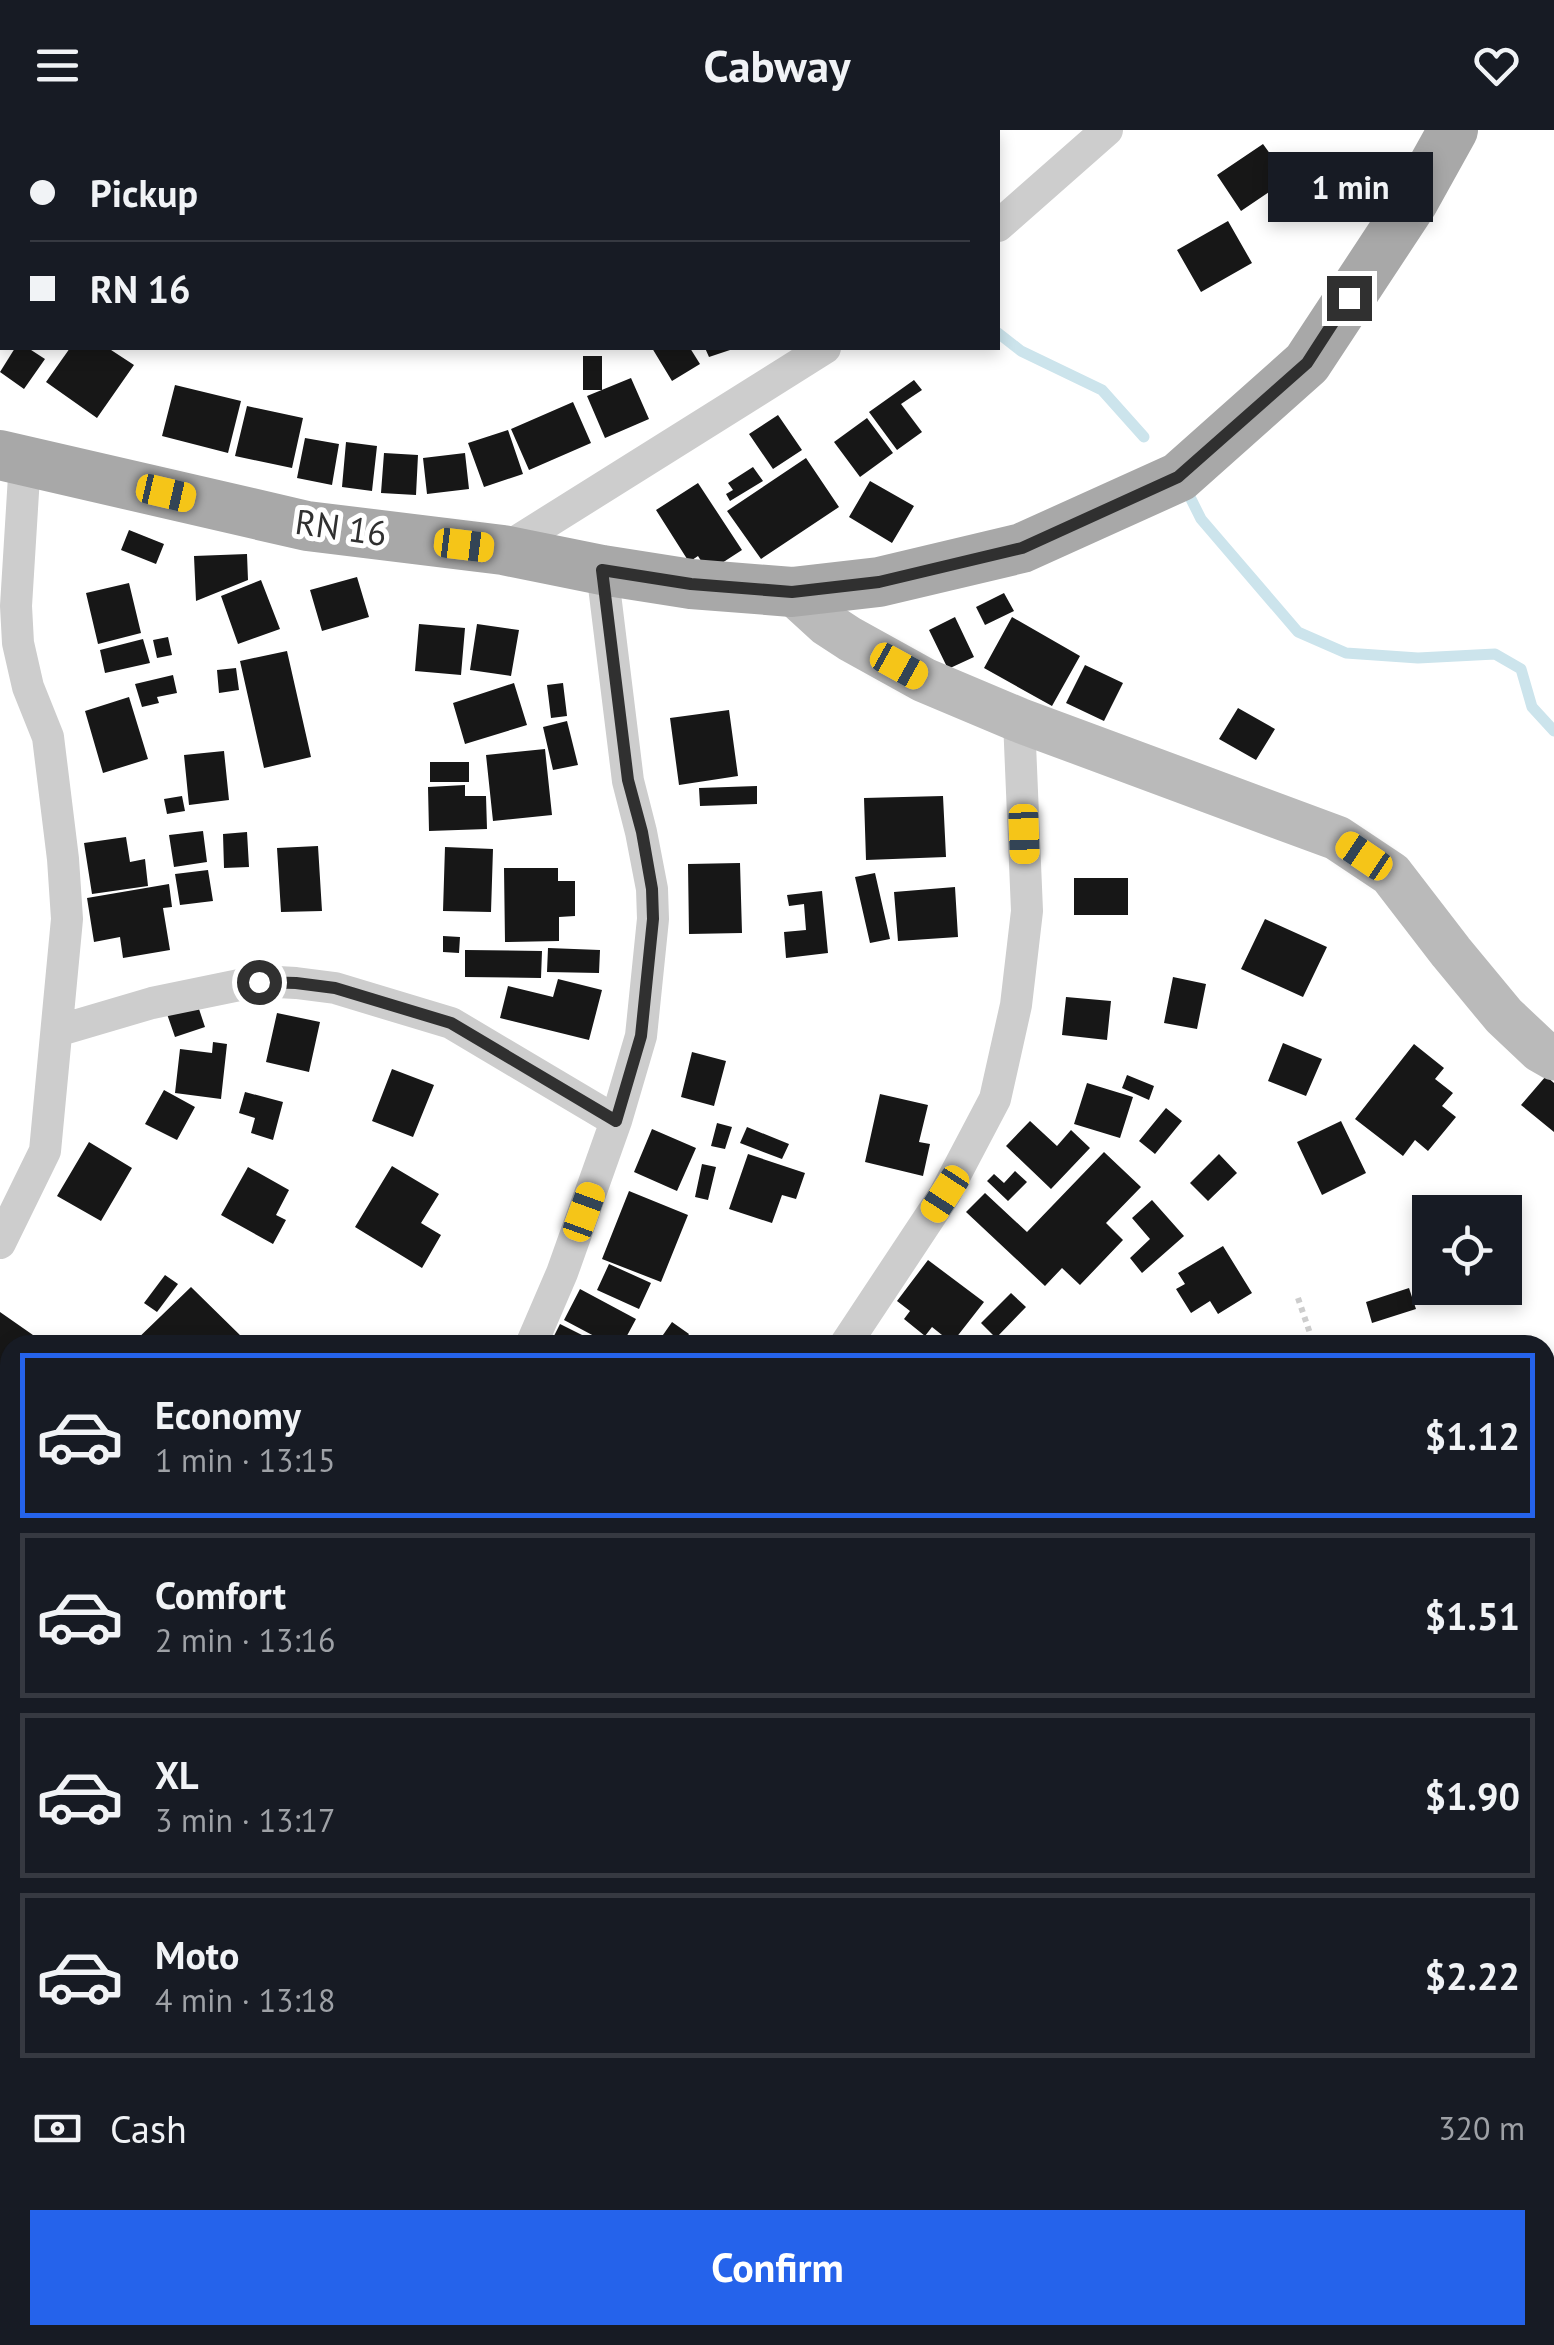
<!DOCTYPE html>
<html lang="en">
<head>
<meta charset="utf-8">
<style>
	:root { --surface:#171b24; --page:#20242c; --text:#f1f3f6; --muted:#9ea1a6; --line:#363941; --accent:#2563eb }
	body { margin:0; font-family:"PT Sans",sans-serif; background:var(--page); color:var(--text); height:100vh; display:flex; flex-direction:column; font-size:38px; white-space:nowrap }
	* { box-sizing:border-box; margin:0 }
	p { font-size:32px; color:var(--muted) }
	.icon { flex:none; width:55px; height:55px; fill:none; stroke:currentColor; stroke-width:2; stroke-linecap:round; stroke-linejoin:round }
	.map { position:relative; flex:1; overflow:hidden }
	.drawer { position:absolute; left:0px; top:1205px; width:1555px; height:1010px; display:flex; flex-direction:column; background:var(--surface); border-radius:30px 30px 0 0; box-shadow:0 5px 15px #0003 }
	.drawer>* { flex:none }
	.top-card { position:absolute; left:0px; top:0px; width:1000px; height:220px; box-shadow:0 5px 15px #0003; display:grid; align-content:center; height:220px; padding:0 30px; background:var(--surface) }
	.fabs { position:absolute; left:1412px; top:1065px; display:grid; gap:20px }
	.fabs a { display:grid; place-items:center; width:110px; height:110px; border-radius:0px; background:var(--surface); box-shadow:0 5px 15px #0003; font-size:50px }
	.end { position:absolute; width:45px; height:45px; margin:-22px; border:12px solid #303030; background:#fff; box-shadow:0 0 0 5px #fff }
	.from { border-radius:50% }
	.bubble { position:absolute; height:70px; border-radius:0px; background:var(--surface); box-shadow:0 5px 15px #0003; font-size:32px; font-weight:700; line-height:70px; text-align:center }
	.car { position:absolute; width:30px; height:60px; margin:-30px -15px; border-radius:12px; box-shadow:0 0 8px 2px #0007; background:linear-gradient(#f5c518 24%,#345 0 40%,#f5c518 0 76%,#345 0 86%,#f5c518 0) }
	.top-card b { display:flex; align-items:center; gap:35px; height:95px; font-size:38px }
	.top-card b+b { border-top:2px solid var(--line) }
	.top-card i { width:25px; height:25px; background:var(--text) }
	ul { padding:18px 0 0; list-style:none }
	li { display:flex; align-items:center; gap:30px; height:165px; margin:0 20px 15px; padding:0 10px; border:5px solid var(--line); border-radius:0px }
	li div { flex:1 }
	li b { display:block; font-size:38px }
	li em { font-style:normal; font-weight:700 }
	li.active { border-color:var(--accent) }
	li>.icon { width:90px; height:90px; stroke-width:1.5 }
	.pay { display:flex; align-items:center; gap:25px; height:110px; padding:0 30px; font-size:38px }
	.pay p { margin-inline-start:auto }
	.cta { display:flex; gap:20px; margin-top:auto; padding:20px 30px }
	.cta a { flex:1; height:115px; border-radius:0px; background:var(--accent); color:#fff; font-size:40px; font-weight:700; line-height:115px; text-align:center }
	header { display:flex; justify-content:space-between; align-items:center; height:130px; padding:0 30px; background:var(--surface); font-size:45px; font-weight:700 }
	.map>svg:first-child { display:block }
	.green { fill:#e8eddf }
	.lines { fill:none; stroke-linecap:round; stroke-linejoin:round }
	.stream { stroke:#cce4ec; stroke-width:11 }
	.building { fill:#171717 }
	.path { stroke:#cdcdcd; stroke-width:6; stroke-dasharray:5 5; stroke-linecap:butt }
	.minor { stroke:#cdcdcd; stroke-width:32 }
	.secondary { stroke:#bababa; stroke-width:45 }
	.primary { stroke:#a8a8a8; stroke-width:50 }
	.route { stroke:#303030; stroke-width:12 }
	.labels { text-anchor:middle; stroke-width:10; stroke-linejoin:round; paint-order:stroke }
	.street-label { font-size:35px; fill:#303030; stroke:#fff }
</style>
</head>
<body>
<header><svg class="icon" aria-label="menu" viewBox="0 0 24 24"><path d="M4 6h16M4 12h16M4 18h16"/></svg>Cabway<svg class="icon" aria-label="heart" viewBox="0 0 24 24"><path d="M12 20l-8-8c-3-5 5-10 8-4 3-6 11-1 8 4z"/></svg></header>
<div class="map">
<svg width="1554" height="2215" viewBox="0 0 1554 2215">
	<rect width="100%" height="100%" fill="#fff"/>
	<path class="green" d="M0 1980 10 2036V2205H17L20 2215H0Z"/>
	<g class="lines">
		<path class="stream" d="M378 0 379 2
			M998 203 1021 221 1102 260 1144 307
			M1190 367 1201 389 1298 502 1346 523 1418 528 1495 524 1521 539 1532 577 1554 601
			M1545 1237 1554 1231
			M852 2215 853 2205"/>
	</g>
	<path class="building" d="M1263 14 1288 49 1241 81 1217 45Z
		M1228 91 1252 133 1201 162 1177 120Z
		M15 218H28L45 229 24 259 0 242Z
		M70 218H108L134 235 97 288 46 252Z
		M652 218H690L700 234 672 251Z
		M705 218H736L709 227Z
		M583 226H602V260H583Z
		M631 248 649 289 605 308 587 266Z
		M914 250 922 260 901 274 922 302 897 320 869 282Z
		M175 255 241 271 228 323 162 306Z
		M573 272 591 313 529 340 511 299Z
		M247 276 303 288 292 338 235 326Z
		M778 285 802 320 773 339 749 304Z
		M867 288 893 323 860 347 834 312Z
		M508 300 523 344 484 357 468 313Z
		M305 308 339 314 332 355 297 348Z
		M346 312 377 316 372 361 342 357Z
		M384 323 418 325 416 365 381 363Z
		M465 323 469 359 427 364 423 328Z
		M806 328 839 377 761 429 727 381Z
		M753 337 763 351 730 371 726 364 733 360 728 353Z
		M870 351 914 376 892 413 849 387Z
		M698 353 742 420 708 442 698 426 689 432 656 380Z
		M129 400 164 414 156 434 121 420Z
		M247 424 248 450 196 471 194 426Z
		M357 447 369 487 322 501 310 460Z
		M261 450 280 499 238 514 221 466Z
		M129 453 141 503 98 514 86 463Z
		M1004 463 1014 481 985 495 976 477Z
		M955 487 974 527 948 539 929 500Z
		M1012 487 1080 526 1052 576 984 538Z
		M419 494 465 498 461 545 415 541Z
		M477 494 519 500 511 546 470 540Z
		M168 507 172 525 157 528 153 510Z
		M143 509 150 533 105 543 100 520Z
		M287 521 311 627 264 638 240 531Z
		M1085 535 1123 553 1104 591 1066 573Z
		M236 538 239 560 219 563 217 540Z
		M173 545 177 563 157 567 159 573 142 577 135 554Z
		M514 553 527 595 465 614 453 573Z
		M563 553 567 586 551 588 547 555Z
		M129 567 148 629 103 643 85 581Z
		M1238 578 1275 599 1256 630 1219 609Z
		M729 580 738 646 679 655 670 588Z
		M567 591 578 635 553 640 543 597Z
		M545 619 552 685 493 691 486 625Z
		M224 621 229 670 189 675 184 625Z
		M430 632H469V652H430Z
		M465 655V666H486L487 699 429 701 428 657Z
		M757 656V674L700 676 699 658Z
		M182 666 185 681 167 684 164 669Z
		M943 666 946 727 866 730 864 668Z
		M203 701 207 732 174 737 169 705Z
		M247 702 249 737 224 738 223 704Z
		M126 707 130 732 145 729 148 756 92 764 84 713Z
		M318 716 322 781 281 782 277 718Z
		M445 717 493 719 491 782 443 781Z
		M740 733 742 803 689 804 688 734Z
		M504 738H558V751H575V786L559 787V811L505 812Z
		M208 740 213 771 180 775 175 744Z
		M875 743 890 809 870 813 855 747Z
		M1074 748H1128V785H1074Z
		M169 754 172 777 163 778 170 820 123 828 120 807 94 812 87 768Z
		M955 757 958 807 898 811 894 762Z
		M822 761 828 823 786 828 784 802 806 800 804 774 789 776 787 765Z
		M1265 789 1327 817 1303 867 1241 839Z
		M443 806 460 807 459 823 443 822Z
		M548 818 600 820 599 843 547 842Z
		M465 820 542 821 541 848 465 847Z
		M1173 847 1206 854 1197 899 1164 893Z
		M558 849 602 860 589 910 500 888 508 856 553 867Z
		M1066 867 1111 871 1107 910 1062 905Z
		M197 873 205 897 175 907 167 884Z
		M277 883 320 892 309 942 266 932Z
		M213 912 227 914 221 969 175 963 180 919 212 923Z
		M1283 913 1322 929 1306 966 1268 951Z
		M1414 914 1444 938 1435 949 1453 963 1442 976 1456 987 1428 1021 1415 1010 1403 1026 1355 989Z
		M692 922 726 931 714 976 681 967Z
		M392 939 434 955 413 1007 372 991Z
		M1127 945 1154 956 1149 970 1122 958Z
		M1546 946 1554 953V1002L1521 975Z
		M1087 953 1133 967 1120 1008 1074 994Z
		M164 960 195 977 177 1010 145 994Z
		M245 962 283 972 273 1010 251 1003 255 988 239 983Z
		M880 964 928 975 919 1012 930 1014 923 1046 865 1032Z
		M1166 978 1182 991 1155 1024 1139 1011Z
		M1030 991 1057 1016 1071 1000 1090 1018 1051 1059 1006 1016Z
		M1341 991 1366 1043 1322 1065 1297 1012Z
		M717 993 732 997 725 1019 711 1016Z
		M747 997 789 1014 782 1029 740 1013Z
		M652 999 696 1018 677 1061 634 1042Z
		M89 1012 132 1038 101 1091 57 1066Z
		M1104 1022 1141 1057 1106 1093 1123 1110 1080 1155 1062 1138 1045 1156 966 1082 985 1063 1027 1102Z
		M748 1024 805 1043 796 1069 782 1065 772 1093 729 1079Z
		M1219 1024 1237 1043 1208 1071 1190 1053Z
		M702 1034 716 1037 708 1070 695 1067Z
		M392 1036 439 1064 421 1093 441 1105 422 1138 355 1097Z
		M248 1037 289 1060 276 1085 286 1090 273 1114 221 1085Z
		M1015 1041 1027 1052 1008 1071 987 1051 994 1044 1004 1053Z
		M629 1061 688 1085 661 1152 602 1129Z
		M1152 1070 1184 1106 1142 1143 1130 1128 1150 1109 1132 1088Z
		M1223 1116 1252 1163 1218 1184 1210 1171 1191 1183 1176 1159 1185 1154 1178 1143Z
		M928 1130 984 1172 952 1213 932 1197 925 1206 904 1189 910 1181 897 1171Z
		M609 1134 651 1153 639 1179 597 1160Z
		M165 1145 178 1154 157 1182 144 1173Z
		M191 1157 245 1210 240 1215H131Z
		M1409 1158 1416 1179 1372 1193 1366 1172Z
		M580 1159 636 1189 622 1215H611L564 1190Z
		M1011 1163 1026 1177 996 1208 981 1193Z
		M0 1182 43 1212 40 1215H10V1250L0 1243Z
		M672 1192 689 1204 682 1215H656Z
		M560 1194 602 1215H557L551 1212Z"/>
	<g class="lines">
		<path class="path" d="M954 2 955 0
			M1298 1168 1314 1215
			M1545 1457 1554 1462"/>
		<path class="minor" d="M998 96 1107 0
			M503 420 825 218
			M57 901 152 873 259 851 296 853 335 858 451 893 616 991
			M0 1113 45 1021 67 789 63 729 48 607 28 557 18 513 16 476 25 330
			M531 1215 562 1143 616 991 641 906 653 789 652 759 641 702 628 651 602 440
			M845 1215 945 1064 995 969 1016 875 1027 781 1019 590"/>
		<path class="secondary" d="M792 462 827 494 850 509 924 550 1019 590 1337 708 1391 744 1451 822 1504 886 1540 920 1554 928"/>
		<path class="primary" d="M0 325 307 396 503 420 602 440 691 454 792 462 879 452 1022 418 1179 347 1307 233 1413 72 1453 0"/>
	</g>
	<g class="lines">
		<path class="route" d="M259 852 296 853 335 858 451 893 616 991 641 906 653 789 652 759 642 702 628 650 602 440 691 454 792 462 879 452 1022 418 1178 347 1307 233 1349 168"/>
	</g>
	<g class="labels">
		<g class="street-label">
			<text transform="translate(341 398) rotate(8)" y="12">RN 16</text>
		</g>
	</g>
</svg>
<div class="fabs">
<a><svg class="icon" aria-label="locate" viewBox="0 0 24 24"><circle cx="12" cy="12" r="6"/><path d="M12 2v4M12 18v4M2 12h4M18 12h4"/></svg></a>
</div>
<i class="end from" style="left:259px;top:852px"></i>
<i class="end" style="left:1349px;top:168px"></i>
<div class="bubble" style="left:1268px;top:22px;width:165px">1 min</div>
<i class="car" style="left:166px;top:363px;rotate:103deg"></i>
<i class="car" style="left:464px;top:415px;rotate:97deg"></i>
<i class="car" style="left:899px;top:536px;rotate:119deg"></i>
<i class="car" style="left:1024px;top:704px;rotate:178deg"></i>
<i class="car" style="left:1364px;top:726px;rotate:304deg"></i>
<i class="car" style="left:945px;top:1064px;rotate:213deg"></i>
<i class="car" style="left:584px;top:1082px;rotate:20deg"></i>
<div class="top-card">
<b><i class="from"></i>Pickup</b>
<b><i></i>RN 16</b>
</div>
<section class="drawer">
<ul>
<li class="active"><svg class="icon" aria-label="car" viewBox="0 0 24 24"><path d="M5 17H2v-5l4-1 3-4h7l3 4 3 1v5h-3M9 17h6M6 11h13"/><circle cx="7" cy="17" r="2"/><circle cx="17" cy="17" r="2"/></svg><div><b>Economy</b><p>1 min · 13:15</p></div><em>$1.12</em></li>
<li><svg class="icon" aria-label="car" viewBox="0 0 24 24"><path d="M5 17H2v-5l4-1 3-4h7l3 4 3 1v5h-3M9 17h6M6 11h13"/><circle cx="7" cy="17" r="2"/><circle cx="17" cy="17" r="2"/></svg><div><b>Comfort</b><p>2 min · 13:16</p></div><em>$1.51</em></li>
<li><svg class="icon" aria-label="car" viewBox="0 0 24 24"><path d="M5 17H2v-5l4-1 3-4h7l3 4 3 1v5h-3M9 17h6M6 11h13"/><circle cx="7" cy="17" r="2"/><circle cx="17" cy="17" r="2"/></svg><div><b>XL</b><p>3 min · 13:17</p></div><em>$1.90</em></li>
<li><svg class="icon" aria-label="car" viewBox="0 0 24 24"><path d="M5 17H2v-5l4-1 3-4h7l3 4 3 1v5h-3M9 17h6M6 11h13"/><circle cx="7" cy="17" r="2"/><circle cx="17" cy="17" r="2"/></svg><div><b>Moto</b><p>4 min · 13:18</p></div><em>$2.22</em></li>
</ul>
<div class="pay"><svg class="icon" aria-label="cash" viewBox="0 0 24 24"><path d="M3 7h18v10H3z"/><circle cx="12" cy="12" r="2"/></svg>Cash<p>320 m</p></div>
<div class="cta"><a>Confirm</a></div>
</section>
</div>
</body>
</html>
